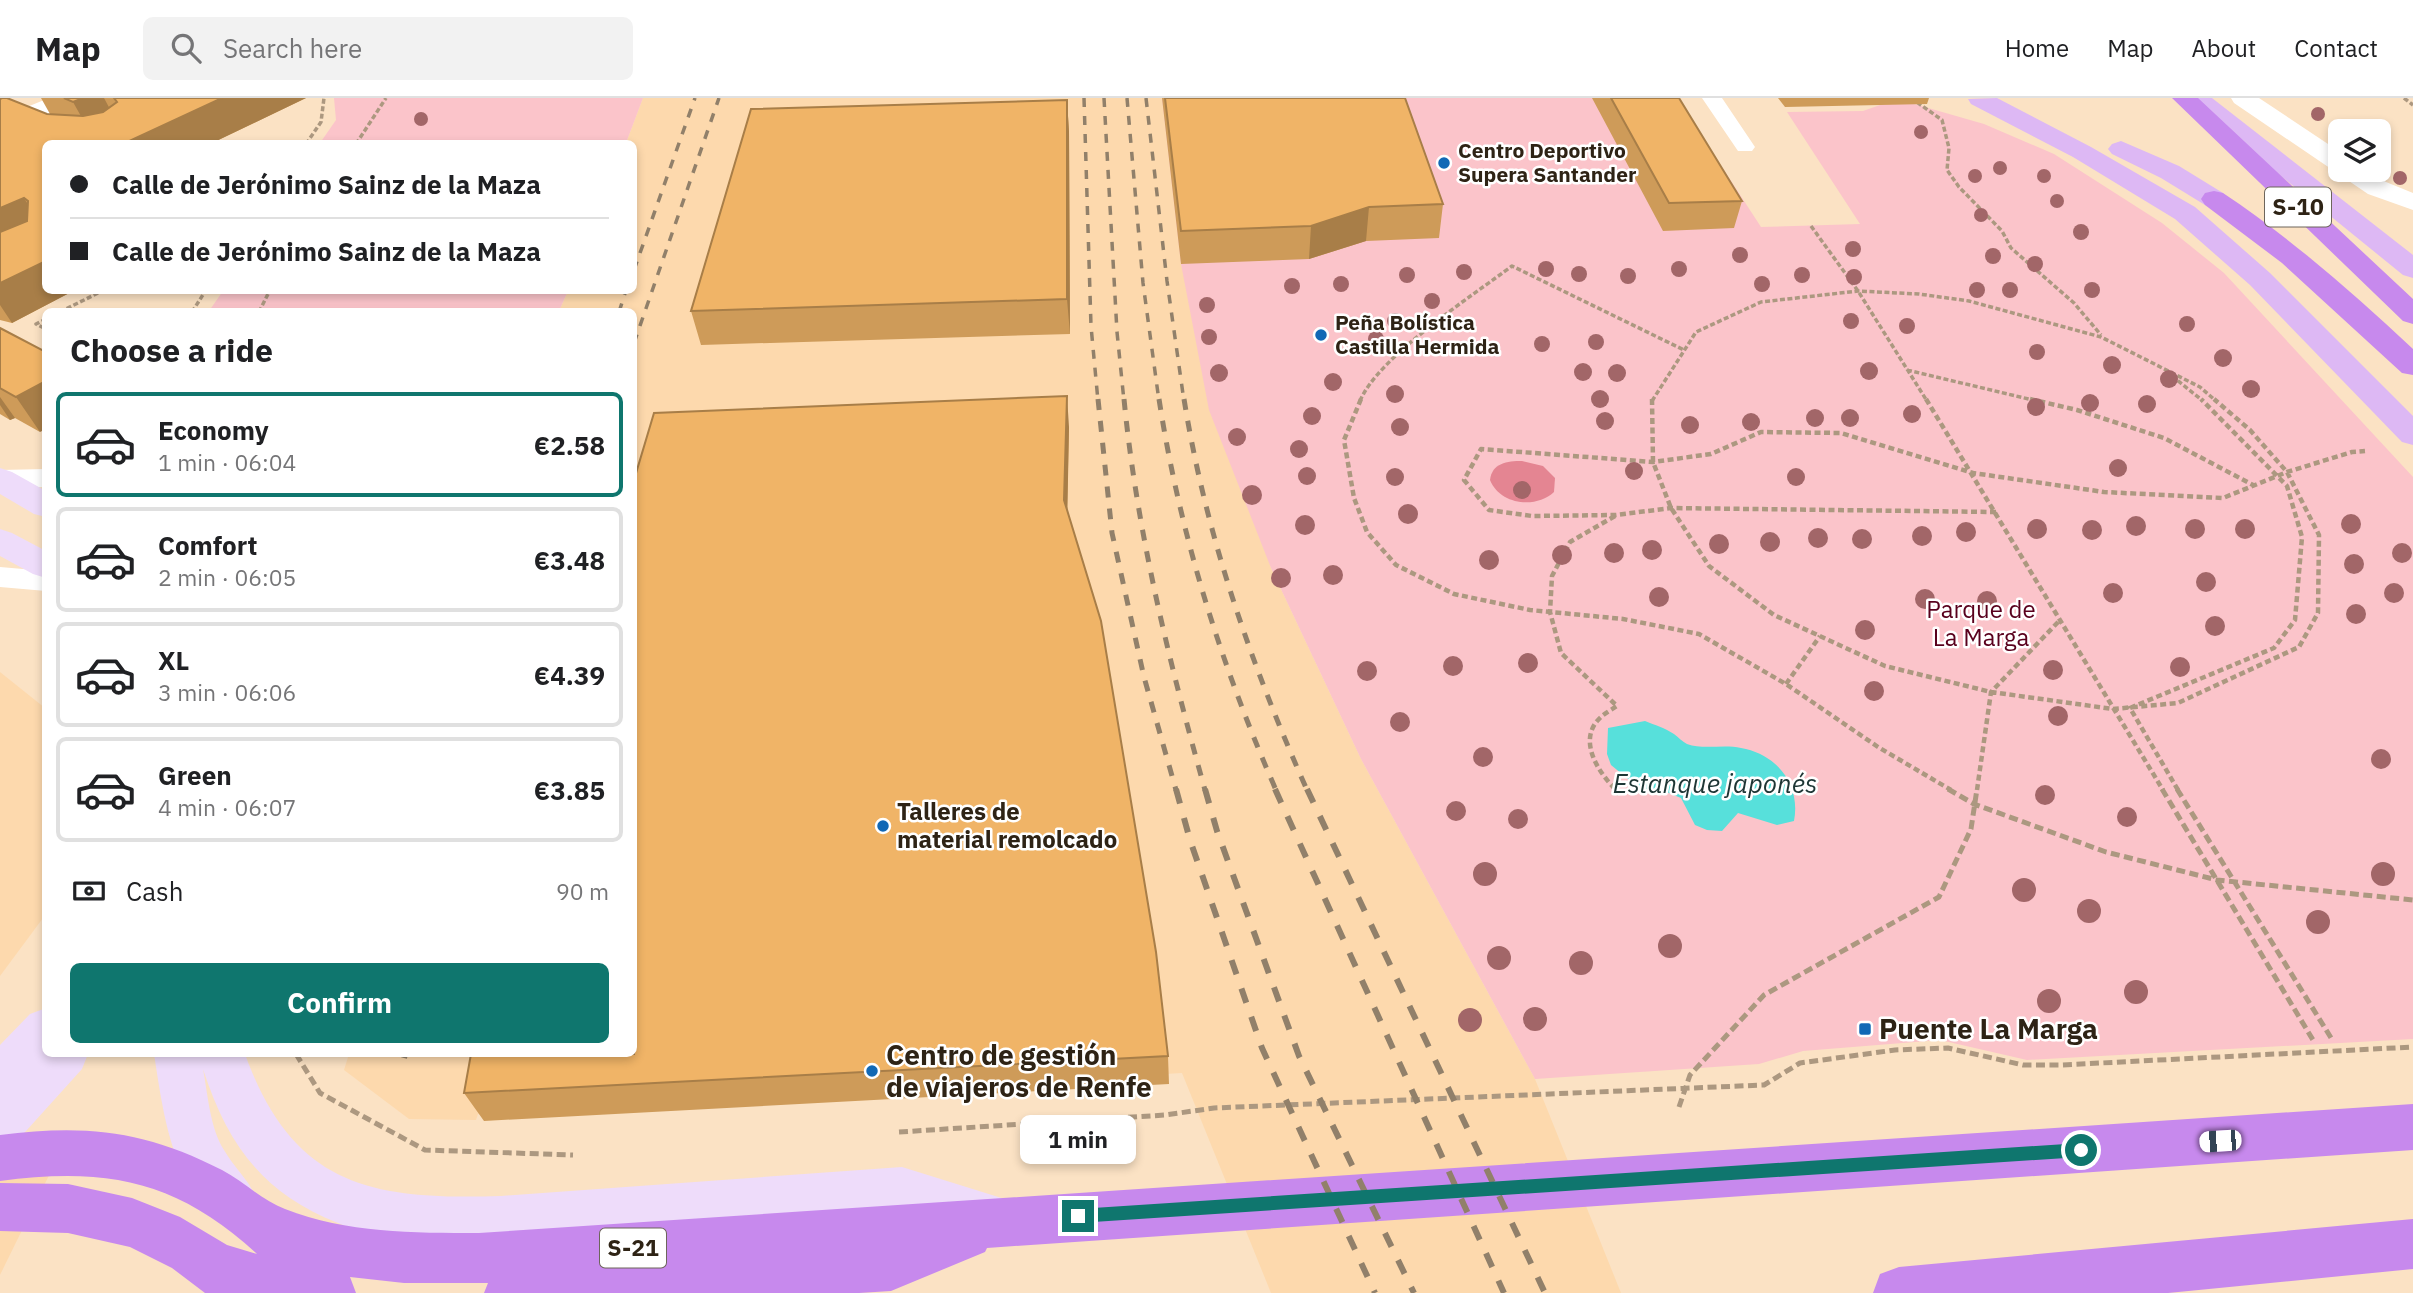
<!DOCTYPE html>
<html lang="en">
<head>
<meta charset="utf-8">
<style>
	:root { --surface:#fff; --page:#f2f2f2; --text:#202124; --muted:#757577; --line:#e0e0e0; --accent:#0f766e }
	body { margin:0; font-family:"IBM Plex Sans",sans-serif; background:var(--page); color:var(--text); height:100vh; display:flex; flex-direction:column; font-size:26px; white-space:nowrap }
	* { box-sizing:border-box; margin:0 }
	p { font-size:23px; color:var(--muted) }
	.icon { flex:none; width:38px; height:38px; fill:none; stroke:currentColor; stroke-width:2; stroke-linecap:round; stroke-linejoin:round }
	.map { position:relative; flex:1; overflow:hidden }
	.drawer { position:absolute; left:42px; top:210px; width:595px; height:749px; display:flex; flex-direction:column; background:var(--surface); border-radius:10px; box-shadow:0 4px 10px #0003 }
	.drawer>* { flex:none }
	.hud { position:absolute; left:42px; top:42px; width:595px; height:154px; border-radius:10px; box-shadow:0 4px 10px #0003; display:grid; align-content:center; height:154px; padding:0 28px; background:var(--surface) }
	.controls { position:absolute; left:2328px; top:21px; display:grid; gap:14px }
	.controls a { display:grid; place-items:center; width:63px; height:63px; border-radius:10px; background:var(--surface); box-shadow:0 4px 10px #0003; font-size:35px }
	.end { position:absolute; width:32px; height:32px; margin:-16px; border:9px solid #0f766e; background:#fff; box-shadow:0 0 0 4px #fff }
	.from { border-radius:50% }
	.bubble { position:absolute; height:49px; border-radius:10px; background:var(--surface); box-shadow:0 4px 10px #0003; font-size:23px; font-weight:800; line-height:49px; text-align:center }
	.car { position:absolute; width:21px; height:42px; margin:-21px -10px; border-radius:9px; box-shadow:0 0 5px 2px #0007; background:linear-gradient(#fff 24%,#345 0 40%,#fff 0 76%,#345 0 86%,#fff 0) }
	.hud b { display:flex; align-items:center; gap:24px; height:66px; font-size:26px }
	.hud b+b { border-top:2px solid var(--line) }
	.hud i { width:18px; height:18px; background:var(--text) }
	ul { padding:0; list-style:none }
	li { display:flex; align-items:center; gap:21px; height:105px; margin:0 14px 10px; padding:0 14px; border:4px solid var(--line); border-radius:10px }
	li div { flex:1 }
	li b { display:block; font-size:26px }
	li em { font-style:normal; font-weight:800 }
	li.on { border-color:var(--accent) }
	li>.icon { width:63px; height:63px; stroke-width:1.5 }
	h2 { padding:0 28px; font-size:32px; line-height:84px }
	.pay { display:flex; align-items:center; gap:18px; height:77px; padding:0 28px; font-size:26px }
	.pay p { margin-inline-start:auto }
	.action { display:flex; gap:14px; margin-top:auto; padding:14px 28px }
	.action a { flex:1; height:80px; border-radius:10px; background:var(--accent); color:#fff; font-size:28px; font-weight:800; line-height:80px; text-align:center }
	header { display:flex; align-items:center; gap:42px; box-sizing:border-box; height:98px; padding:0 35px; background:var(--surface); border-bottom:2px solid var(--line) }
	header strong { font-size:33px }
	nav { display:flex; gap:38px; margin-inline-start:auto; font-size:24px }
	.search { width:490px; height:63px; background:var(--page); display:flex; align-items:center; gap:18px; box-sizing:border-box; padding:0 24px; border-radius:10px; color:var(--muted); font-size:26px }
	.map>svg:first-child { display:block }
	.built { fill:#fdd9ad }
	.green { fill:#fbc4ca }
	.forest { fill:#e48592 }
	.water { fill:#57e0db }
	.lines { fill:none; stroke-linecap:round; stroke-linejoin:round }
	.path-far2 { stroke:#ac9880; stroke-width:3.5; stroke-dasharray:5 2.5; stroke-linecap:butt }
	.path-far1 { stroke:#ac9880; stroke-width:4.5; stroke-dasharray:6 3.5; stroke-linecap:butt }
	.path { stroke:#ac9880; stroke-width:5; stroke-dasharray:9 4.5; stroke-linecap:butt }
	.lane { fill:#fff; fill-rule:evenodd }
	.street { fill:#fff; fill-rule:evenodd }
	.secondary { fill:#eedcfa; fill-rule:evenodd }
	.primary { fill:#ddb8f4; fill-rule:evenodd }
	.highway { fill:#c789ed; fill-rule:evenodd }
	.rail-far2 { stroke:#91806a; stroke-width:3.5; stroke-dasharray:9 9; stroke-linecap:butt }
	.rail-far1 { stroke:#91806a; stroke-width:5; stroke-dasharray:11 11; stroke-linecap:butt }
	.rail { stroke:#91806a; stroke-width:6; stroke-dasharray:15 15; stroke-linecap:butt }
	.tree { fill:#a26668 }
	.wall { fill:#ce9b59 }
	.shaded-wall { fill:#a87e48 }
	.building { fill:#f0b467; stroke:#a87e48; stroke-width:2 }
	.route { fill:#0f766e }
	.poi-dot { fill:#1168b5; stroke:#fff; stroke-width:2.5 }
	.labels { text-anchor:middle; stroke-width:5; stroke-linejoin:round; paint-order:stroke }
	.far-poi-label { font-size:21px; font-weight:bold; fill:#2e2315; stroke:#fff; text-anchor:start }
	.shield { fill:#fff; stroke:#6d655b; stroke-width:2 }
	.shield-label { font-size:23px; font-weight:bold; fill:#2e2315 }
	.park-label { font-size:24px; fill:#59001d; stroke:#fff }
	.poi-label { font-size:24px; font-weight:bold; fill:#2e2315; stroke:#fff; text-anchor:start }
	.water-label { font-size:26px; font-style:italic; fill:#1e3635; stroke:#fff }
	.near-poi-label { font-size:28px; font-weight:bold; fill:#2e2315; stroke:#fff; text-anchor:start }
</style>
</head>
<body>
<header>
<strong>Map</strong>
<div class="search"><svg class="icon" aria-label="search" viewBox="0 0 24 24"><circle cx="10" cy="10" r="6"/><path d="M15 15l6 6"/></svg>Search here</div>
<nav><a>Home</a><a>Map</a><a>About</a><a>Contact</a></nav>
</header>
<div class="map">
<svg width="2413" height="1195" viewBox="0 0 2413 1195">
	<rect width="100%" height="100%" fill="#fbe2c4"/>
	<path class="built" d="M643 0H1162L1181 166 1271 470 1361 661 1535 981 1621 1195H1271L1182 975 478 1016 476 1022 409 1021 344 972 349 956H634V214L559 213 568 193 634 192V46L626 45Z
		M0 574 45 610 46 816 0 878Z
		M0 1031 57 1061 0 1177Z"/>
	<path class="green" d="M334 0H643L626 45H320L336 22Z
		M1162 0H1677L1761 129 1860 126 1787 14 1863 13 1897 1 1984 26 2054 56 2162 125 2224 175 2413 379V941L2027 962 1940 942 1803 953 1759 966 1535 981 1361 661 1271 470 1209 312 1181 166Z
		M223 193V192L568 193 559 213H209Z"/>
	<path class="forest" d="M1522 363 1543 368 1555 380 1554 394C1536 411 1500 407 1490 382 1492 365 1507 363 1522 363Z"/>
	<path class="water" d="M1645 623C1655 627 1665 630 1674 636 1678 639 1683 644 1687 646 1703 652 1724 646 1741 650 1777 656 1801 687 1794 723L1777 727 1738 715 1722 733 1707 732 1695 727 1681 700 1664 693 1639 690 1611 667 1607 656 1608 630Z"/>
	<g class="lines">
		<path class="path-far2" d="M1911 0 1942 22 1949 50 1947 72 1959 89 2002 133 2011 150 2074 205 2101 237
			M2404 0 2413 7
			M306 46 321 24 324 0
			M356 46 386 0
			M1811 128 1858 193 1927 303
			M60 214 104 192
			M192 214 206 192
			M259 214 270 192
			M46 221 36 226 46 231
			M1907 272 2037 303
			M2172 278 2203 303
			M1360 303C1378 259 1472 198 1512 168L1684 252
			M1652 303 1696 234 1761 204 1858 193 1919 196 1969 203 2101 239 2200 289 2216 303"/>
		<path class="path-far1" d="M1361 301 1344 342 1354 400 1367 434 1396 467 1454 496 1530 512 1623 521 1699 536 1786 586 1878 649 1951 692
			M1652 301 1653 364 1671 410 1709 468 1774 517 1885 568 1991 594 2113 611 2178 605 2299 549 2318 515 2319 437 2287 374 2250 332 2214 301
			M1926 301 2163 692
			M2030 301 2077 312 2164 340 2253 387
			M1996 414 1671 410 1616 417 1532 418 1489 412 1464 382 1481 351 1653 364 1711 356 1761 334 1841 335 1973 375 2104 394 2223 400 2287 374 2352 354 2365 353
			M1615 418 1570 444 1552 478 1550 514 1561 555 1617 608C1611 612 1603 616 1598 622 1578 644 1599 675 1616 692
			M1786 586 1820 538
			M1977 692 1991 594 2060 522
			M2178 692 2130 610 2274 550 2295 522 2302 439 2287 388 2201 301"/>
		<path class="path" d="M1614 691 1619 696
			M1948 691 1974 706 2106 754 2217 782 2413 802
			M2162 691 2313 942
			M2177 691 2333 943
			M296 956 320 995 425 1052 573 1057
			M1679 1009 1690 977 1764 897 1939 799 1971 731 1977 691
			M899 1034 1165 1017 1214 1010 1764 987 1800 965 1895 952 1948 950 2023 967H2062L2413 949"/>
		<path class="lane" d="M1702 0H1722L1755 49 1752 53H1738Z
			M46 371V389L0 390V372Z
			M0 469 46 473V493L0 489Z"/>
		<path class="street" d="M49 0H82L79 5 0 37V20Z
			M2231 0H2259L2340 54V72H2367L2386 84 2413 95V112L2368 96 2234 5Z"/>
		<path class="secondary" d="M0 370 12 374 46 393V419L34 416 0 396Z
			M0 431 12 435 46 453V480L33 476 0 458Z
			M46 910V956H88L82 971 17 1043 0 1049V947L30 916Z
			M154 956H245C293 1089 372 1102 501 1098L902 1069 1008 1102 1015 1119 1008 1136 990 1144 902 1117 501 1148C464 1149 426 1151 389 1144 372 1140 355 1132 338 1125 263 1095 228 1048 203 971 208 997 210 1030 224 1052 235 1071 250 1083 258 1103L251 1120 233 1127C173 1103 163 1012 154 956Z"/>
		<path class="primary" d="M1997 0 2091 49 2195 109 2270 175 2413 318V347L2402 344 2250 187 2175 121 2073 59 1971 6 1968 1Z
			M2185 0H2212L2413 157V180L2403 177Z
			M2121 43 2179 68 2223 95 2227 101 2223 107 2214 109 2205 107 2161 80 2112 56 2108 51 2112 46Z"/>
		<path class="highway" d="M2172 0H2198L2413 201V226L2403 223Z
			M2214 93 2223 95C2292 141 2353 195 2413 251V277L2402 275 2282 165 2205 107 2201 101 2205 95Z
			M2413 1006V1052L987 1150 985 1154 891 1193 859 1195H484L488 1185H404L350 1179 356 1195H205L172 1170 130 1149 68 1135 0 1133V1085L68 1086 132 1100 180 1119 227 1147 257 1156C177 1082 106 1069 0 1083V1037C84 1026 145 1032 222 1072 243 1083 263 1103 285 1111 347 1135 413 1135 479 1135Z
			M2413 1121V1171L2168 1195H1873L1880 1176 1899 1169Z"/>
		<path class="rail-far2" d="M1084 0 1091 228 1098 303
			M1104 0 1117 234 1124 303
			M1127 0 1143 185 1159 303
			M1146 0 1167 183 1184 303
			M634 172 695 0
			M619 214 626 192
			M634 245 719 0"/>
		<path class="rail-far1" d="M1098 301 1112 435 1144 579 1176 692
			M1124 301C1137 435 1169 563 1205 692
			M1159 301C1180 437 1221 567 1276 692
			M1184 301C1206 438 1251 566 1307 692"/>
		<path class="rail" d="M1176 691 1190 742 1262 950 1375 1195
			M1205 691 1217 733 1299 958 1414 1195
			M1275 691 1504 1195
			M1307 691 1545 1195
			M404 960 405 956"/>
	</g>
	<g class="tree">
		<circle cx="2318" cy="16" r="7"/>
		<circle cx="421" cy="21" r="7"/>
		<circle cx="1921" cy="34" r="7"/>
		<circle cx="2000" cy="70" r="7"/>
		<circle cx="1975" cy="78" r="7"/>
		<circle cx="2044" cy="78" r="7"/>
		<circle cx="2400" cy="80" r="7"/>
		<circle cx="2057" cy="103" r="7"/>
		<circle cx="1981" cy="117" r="7"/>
		<circle cx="2081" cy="134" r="8"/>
		<circle cx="1853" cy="151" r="8"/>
		<circle cx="1740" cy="157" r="8"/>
		<circle cx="1993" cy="158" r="8"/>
		<circle cx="2035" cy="166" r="8"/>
		<circle cx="1546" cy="171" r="8"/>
		<circle cx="1679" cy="171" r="8"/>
		<circle cx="1464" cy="174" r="8"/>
		<circle cx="1579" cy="176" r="8"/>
		<circle cx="1407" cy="177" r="8"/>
		<circle cx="1802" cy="177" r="8"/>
		<circle cx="1628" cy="178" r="8"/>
		<circle cx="1854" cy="179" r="8"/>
		<circle cx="1341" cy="186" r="8"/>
		<circle cx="1762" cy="186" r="8"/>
		<circle cx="1292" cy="188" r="8"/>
		<circle cx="1977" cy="192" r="8"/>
		<circle cx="2010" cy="192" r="8"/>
		<circle cx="2092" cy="192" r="8"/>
		<circle cx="1432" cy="203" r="8"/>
		<circle cx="1207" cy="207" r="8"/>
		<circle cx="1395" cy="223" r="8"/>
		<circle cx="1851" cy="223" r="8"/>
		<circle cx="2187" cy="226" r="8"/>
		<circle cx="1907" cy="228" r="8"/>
		<circle cx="1209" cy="239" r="8"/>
		<circle cx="1376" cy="241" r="8"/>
		<circle cx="1596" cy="244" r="8"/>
		<circle cx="1542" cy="246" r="8"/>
		<circle cx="2037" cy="254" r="8"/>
		<circle cx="2223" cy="260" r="9"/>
		<circle cx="2112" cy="267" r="9"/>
		<circle cx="1869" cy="273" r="9"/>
		<circle cx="1583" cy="274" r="9"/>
		<circle cx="1219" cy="275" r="9"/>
		<circle cx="1617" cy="275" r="9"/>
		<circle cx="2169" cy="281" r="9"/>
		<circle cx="1333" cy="284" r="9"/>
		<circle cx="2251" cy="291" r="9"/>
		<circle cx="1395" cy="296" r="9"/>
		<circle cx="1600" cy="301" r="9"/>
		<circle cx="2090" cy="305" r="9"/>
		<circle cx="2147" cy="306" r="9"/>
		<circle cx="2036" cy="309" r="9"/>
		<circle cx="1912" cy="316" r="9"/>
		<circle cx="1312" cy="318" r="9"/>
		<circle cx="1815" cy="320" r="9"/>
		<circle cx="1850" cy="320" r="9"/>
		<circle cx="1605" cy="323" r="9"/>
		<circle cx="1751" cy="324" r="9"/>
		<circle cx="1690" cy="327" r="9"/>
		<circle cx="1400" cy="329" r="9"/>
		<circle cx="1237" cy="339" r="9"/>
		<circle cx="1299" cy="351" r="9"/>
		<circle cx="2118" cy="370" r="9"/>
		<circle cx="1634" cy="373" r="9"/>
		<circle cx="1307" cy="378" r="9"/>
		<circle cx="1395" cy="379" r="9"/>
		<circle cx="1796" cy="379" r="9"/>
		<circle cx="1522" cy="392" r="9"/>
		<circle cx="1252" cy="397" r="10"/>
		<circle cx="1408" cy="416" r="10"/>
		<circle cx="2351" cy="426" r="10"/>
		<circle cx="1305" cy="427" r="10"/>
		<circle cx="2136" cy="428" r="10"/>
		<circle cx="2037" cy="431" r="10"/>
		<circle cx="2195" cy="431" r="10"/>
		<circle cx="2245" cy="431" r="10"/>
		<circle cx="2092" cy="432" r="10"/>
		<circle cx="1966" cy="434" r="10"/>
		<circle cx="1922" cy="438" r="10"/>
		<circle cx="1818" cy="440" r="10"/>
		<circle cx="1862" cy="441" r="10"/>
		<circle cx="1770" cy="444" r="10"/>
		<circle cx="1719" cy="446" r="10"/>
		<circle cx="1652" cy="452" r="10"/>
		<circle cx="1614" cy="455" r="10"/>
		<circle cx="2402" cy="455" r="10"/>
		<circle cx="1562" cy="457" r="10"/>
		<circle cx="1489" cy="462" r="10"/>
		<circle cx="2354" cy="466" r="10"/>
		<circle cx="1333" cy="477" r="10"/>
		<circle cx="1281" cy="480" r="10"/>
		<circle cx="2206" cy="484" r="10"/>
		<circle cx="2113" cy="495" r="10"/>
		<circle cx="2394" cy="495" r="10"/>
		<circle cx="1659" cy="499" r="10"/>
		<circle cx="1925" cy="501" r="10"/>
		<circle cx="1987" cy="503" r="10"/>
		<circle cx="2356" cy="516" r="10"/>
		<circle cx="2215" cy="528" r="10"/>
		<circle cx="1865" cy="532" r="10"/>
		<circle cx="1528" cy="565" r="10"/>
		<circle cx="1453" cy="568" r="10"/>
		<circle cx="2180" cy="569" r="10"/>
		<circle cx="2053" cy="572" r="10"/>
		<circle cx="1367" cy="573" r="10"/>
		<circle cx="1874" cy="593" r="10"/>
		<circle cx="2058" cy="618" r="10"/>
		<circle cx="1400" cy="624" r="10"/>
		<circle cx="1483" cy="659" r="10"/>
		<circle cx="2381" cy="661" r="10"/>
		<circle cx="2045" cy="697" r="10"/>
		<circle cx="1456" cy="713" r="10"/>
		<circle cx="2127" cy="719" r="10"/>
		<circle cx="1518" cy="721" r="10"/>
		<circle cx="1485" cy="776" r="12"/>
		<circle cx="2383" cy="776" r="12"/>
		<circle cx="2024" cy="792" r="12"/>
		<circle cx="2089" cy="813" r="12"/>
		<circle cx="2318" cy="824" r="12"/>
		<circle cx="1670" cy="848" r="12"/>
		<circle cx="1499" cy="860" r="12"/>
		<circle cx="1581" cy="865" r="12"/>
		<circle cx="2136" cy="894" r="12"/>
		<circle cx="2049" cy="903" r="12"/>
		<circle cx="1535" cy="921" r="12"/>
		<circle cx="1470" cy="922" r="12"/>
	</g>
	<path class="wall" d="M41 0H306L210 46H46V192H75L12 225 0 222V1L47 16H50Z
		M1162 0H1405L1443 106 1439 140 1366 143 1309 161 1181 166Z
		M1592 0H1679L1742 103 1734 130 1663 133Z
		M1778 0H1929L1927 6 1785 9Z
		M1067 2 1069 34 1070 236 701 247 691 213Z
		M0 230 40 334 15 320 10 322 0 316Z
		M1069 329 1067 412 1168 958 1169 986 484 1023 464 995Z"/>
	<path class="shaded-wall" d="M83 0H104L118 26 91 36 73 4Z
		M222 0H306L210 46H123Z
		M1067 2 1069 34 1070 236 1067 201Z
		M24 100 45 134 0 153V110Z
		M1369 109 1366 143 1309 161 1311 128Z
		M46 163V192H75L12 225 0 207V185Z
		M46 283V331L40 334 16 299Z
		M1067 298 1069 329 1067 433 1064 402Z
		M0 299 15 320 10 322 0 307Z"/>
	<path class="building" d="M2 0H7L47 16 83 18 103 14 117 4 114 0H222L123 46H46V163L0 185V134L27 123 28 103 24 100 0 110V1Z
		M64 0H83L73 4Z
		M1165 0H1405L1443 106 1369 109 1311 128 1181 133Z
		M1611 0H1679L1742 103 1669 105Z
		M1067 2V201L691 213 751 11Z
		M0 230 46 254V283L16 299 0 290Z
		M1067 298 1064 402 1101 523 1156 854 1168 958 464 995 471 956H634V382L654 315Z"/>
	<path class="route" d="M2081 1045 2089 1052 2081 1059 1078 1125 1073 1123 1071 1118 1073 1113 1078 1111Z"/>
	<g class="poi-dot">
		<circle cx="1444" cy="65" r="7"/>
		<circle cx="1321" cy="237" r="7"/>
		<circle cx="883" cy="728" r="7"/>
		<rect x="1858" y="924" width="14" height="14" rx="3.5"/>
		<circle cx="872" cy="973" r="7"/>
	</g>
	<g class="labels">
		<g class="far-poi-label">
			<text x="1458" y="60">Centro Deportivo<tspan x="1458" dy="24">Supera Santander</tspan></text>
			<text x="1335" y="232">Peña Bolística<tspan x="1335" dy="24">Castilla Hermida</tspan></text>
		</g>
		<g class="shield">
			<rect x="2265" y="89.5" width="66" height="39" rx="5"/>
			<rect x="600" y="1130.5" width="66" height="39" rx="5"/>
		</g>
		<g class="shield-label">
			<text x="2298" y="117">S-10</text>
			<text x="633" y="1158">S-21</text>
		</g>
		<g class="park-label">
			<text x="1981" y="520">Parque de<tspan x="1981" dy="28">La Marga</tspan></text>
		</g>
		<g class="poi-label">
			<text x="897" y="722">Talleres de<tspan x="897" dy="28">material remolcado</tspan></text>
		</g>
		<g class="water-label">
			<text x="1715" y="695">Estanque japonés</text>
		</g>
		<g class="near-poi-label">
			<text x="1879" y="941">Puente La Marga</text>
			<text x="886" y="967">Centro de gestión<tspan x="886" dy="32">de viajeros de Renfe</tspan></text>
		</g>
	</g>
</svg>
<div class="controls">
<a><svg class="icon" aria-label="layers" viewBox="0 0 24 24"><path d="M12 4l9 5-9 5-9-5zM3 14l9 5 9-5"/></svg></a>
</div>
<i class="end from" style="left:2081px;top:1052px"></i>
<i class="end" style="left:1078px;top:1118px"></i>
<div class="bubble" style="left:1020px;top:1017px;width:116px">1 min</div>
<i class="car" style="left:2220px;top:1043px;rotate:266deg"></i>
<div class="hud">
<b><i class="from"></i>Calle de Jerónimo Sainz de la Maza</b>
<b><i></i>Calle de Jerónimo Sainz de la Maza</b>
</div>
<section class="drawer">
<h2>Choose a ride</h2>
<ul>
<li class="on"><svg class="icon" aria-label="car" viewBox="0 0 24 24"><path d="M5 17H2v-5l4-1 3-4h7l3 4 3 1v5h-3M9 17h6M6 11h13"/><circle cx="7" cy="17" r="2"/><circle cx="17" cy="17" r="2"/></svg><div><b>Economy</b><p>1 min · 06:04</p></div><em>€2.58</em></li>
<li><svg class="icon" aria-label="car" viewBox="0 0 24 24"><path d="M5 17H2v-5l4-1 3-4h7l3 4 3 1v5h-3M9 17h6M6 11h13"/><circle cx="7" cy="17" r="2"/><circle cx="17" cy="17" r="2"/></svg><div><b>Comfort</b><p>2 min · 06:05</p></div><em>€3.48</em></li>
<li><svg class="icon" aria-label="car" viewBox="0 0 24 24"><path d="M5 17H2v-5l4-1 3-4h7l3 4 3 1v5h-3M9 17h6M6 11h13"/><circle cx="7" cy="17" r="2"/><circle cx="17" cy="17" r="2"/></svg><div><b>XL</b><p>3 min · 06:06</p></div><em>€4.39</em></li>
<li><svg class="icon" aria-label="car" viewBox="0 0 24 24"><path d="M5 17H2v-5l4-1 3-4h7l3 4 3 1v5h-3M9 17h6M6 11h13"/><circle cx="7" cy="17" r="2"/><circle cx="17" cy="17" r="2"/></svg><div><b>Green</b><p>4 min · 06:07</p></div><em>€3.85</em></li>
</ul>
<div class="pay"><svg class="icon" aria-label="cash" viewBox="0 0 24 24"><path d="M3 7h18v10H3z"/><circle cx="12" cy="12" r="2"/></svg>Cash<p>90 m</p></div>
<div class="action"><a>Confirm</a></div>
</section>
</div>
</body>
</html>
